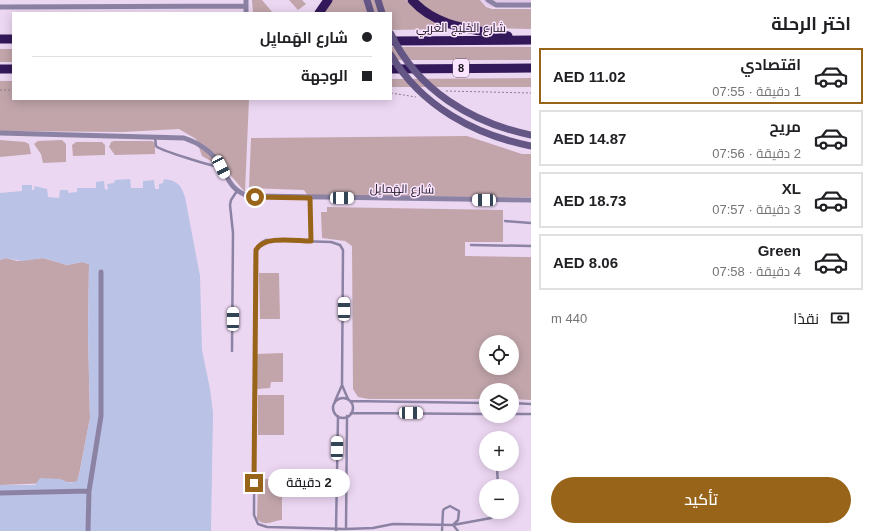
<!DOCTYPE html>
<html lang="ar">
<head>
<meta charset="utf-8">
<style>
	:root { --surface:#fff; --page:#f6f6f6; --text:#202124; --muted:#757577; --line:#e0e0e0; --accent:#986419 }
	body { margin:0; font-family:Arial,Cairo,sans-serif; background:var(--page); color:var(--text); direction:rtl; height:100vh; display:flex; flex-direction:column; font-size:15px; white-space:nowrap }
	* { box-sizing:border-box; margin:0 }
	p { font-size:13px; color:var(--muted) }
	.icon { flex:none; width:22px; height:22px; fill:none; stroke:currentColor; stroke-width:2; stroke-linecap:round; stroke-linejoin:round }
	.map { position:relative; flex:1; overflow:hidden; direction:ltr }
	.panel { display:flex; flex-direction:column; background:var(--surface); width:340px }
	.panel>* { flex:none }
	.hud { position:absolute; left:12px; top:12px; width:380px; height:88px; border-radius:0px; box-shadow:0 2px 10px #0003; direction:rtl; display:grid; align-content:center; height:88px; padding:0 20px; background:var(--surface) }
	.controls { position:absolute; left:479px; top:335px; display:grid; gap:8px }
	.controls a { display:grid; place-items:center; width:40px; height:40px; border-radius:50%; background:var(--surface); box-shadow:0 2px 10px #0003; font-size:20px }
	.end { position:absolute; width:18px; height:18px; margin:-9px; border:5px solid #986419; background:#fff; box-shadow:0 0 0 2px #fff }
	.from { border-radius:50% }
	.bubble { position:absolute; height:28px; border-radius:14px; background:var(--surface); box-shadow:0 2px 10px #0003; font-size:13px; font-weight:600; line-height:28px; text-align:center; direction:rtl }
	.car { position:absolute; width:12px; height:24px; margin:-12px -6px; border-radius:5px; box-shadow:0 0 3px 1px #0007; background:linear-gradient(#fff 24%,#345 0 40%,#fff 0 76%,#345 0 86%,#fff 0) }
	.hud b { display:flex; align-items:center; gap:14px; height:38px; font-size:15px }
	.hud b+b { border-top:1px solid var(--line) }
	.hud i { width:10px; height:10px; background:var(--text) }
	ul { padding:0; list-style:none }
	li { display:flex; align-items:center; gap:12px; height:56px; margin:0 8px 6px; padding:0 12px; border:2px solid var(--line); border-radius:0px }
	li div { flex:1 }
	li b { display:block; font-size:15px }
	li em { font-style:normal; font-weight:600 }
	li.current { border-color:var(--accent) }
	li>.icon { width:36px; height:36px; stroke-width:1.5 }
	h2 { padding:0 20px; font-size:18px; line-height:48px }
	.pay { display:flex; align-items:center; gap:10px; height:44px; padding:0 20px; font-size:15px }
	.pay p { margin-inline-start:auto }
	.action { display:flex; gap:8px; margin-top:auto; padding:8px 20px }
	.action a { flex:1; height:46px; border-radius:24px; background:var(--accent); color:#fff; font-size:16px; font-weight:600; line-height:46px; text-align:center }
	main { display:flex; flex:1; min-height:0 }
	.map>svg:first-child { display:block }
	.built { fill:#e2c8e8 }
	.green { fill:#c1a5ab; fill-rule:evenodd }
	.water { fill:#bac2e6 }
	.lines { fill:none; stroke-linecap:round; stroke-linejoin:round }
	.path { stroke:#8a7c8e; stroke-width:1; stroke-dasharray:2 2; stroke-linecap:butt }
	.lane { stroke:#8c83a4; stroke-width:2.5 }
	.street { stroke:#8c83a4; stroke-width:5 }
	.secondary { stroke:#645685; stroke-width:7 }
	.highway { stroke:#33195a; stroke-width:9 }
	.secondary-bridge { stroke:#645685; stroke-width:7 }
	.route { stroke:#986419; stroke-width:5 }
	.labels { text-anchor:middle; stroke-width:3; stroke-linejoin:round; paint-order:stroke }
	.shield { fill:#fae4ff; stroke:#5f5362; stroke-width:1 }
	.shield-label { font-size:11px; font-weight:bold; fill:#1d151e }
	.street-label { font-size:12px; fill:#1d151e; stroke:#fae4ff }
</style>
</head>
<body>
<main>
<section class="panel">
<h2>اختر الرحلة</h2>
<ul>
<li class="current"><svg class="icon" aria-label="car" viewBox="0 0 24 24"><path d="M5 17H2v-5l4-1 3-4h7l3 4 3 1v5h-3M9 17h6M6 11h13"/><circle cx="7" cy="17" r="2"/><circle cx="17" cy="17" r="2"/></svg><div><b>اقتصادي</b><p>1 دقيقة · 07:55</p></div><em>AED 11.02</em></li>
<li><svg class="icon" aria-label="car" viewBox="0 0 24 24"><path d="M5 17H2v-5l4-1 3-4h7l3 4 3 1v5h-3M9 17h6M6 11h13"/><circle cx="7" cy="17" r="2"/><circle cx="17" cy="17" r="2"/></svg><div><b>مريح</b><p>2 دقيقة · 07:56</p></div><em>AED 14.87</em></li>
<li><svg class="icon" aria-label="car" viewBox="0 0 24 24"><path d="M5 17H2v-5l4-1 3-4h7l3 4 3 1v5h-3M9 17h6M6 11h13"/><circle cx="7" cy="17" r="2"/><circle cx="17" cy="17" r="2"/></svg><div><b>XL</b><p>3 دقيقة · 07:57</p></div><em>AED 18.73</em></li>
<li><svg class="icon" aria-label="car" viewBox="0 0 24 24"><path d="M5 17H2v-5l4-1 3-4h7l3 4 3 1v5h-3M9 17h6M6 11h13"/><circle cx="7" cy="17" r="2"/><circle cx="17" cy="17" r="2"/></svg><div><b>Green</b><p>4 دقيقة · 07:58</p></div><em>AED 8.06</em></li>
</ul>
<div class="pay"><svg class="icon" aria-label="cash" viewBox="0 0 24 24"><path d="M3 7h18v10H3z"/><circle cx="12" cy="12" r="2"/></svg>نقدًا<p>440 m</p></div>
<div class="action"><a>تأكيد</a></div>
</section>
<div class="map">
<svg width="531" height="531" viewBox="0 0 531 531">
	<rect width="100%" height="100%" fill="#ecd7f2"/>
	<path class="built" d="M482 0H531V8L492 7 488 6Z"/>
	<path class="green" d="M252 0H262L273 13H253Z
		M289 0H302L306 4 298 10Z
		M330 0H406L415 8 450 29 391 30V13H324Z
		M418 0H480L486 7 492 9H531V29C499 28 461 29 432 12 427 10 422 4 418 0Z
		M391 47H531V60H391Z
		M0 49H13V62H0Z
		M531 78V87H391V79Z
		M0 81H13V99H249L245 192 225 169 202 156 196 139 179 129 123 132 0 131Z
		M467 136 522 154H531V197L308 196 304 190 249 188 251 138Z
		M0 140 25 142 29 144 31 154 0 157Z
		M62 140 66 144V162L43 163 41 154 34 144 38 141Z
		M114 141H152L155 143V154L115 155 109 147 111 142Z
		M76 142H102L105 145V155L73 156 72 145Z
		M327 207 503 210V242H465V256L531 257V400L512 399V390H486V399H369L358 397 353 389 352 246 345 241 322 238 321 212H327ZM486 342H512V368H486Z
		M6 258 17 261 43 258 67 265 82 262 89 264 88 334 90 418 79 475 77 482 0 485V260Z
		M259 273H279L280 319H260Z
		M283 353V382H271L270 388 257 389V354Z
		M258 395H284V435H258Z
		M258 479H282V520C273 520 265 528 257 519Z"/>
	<path class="water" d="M130 179 131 188H143V181L154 180 155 189H159V184L163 183 164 179C177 181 181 184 185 197L200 276 202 350 210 389 213 413 211 531H0V485H35L40 478 60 479 70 483 77 481 79 475 90 418 88 334 89 264 82 262 67 265 43 258 22 261 6 258 0 260V193L22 191V185H32V190L35 189 34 186 47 189 48 197 59 198 60 190H68V193L77 192V188H96V182L104 181 105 190 108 189 107 184 114 183 115 180Z"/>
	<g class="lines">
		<path class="path" d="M0 90H13
			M446 91 531 93
			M391 93 416 97"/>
		<path class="lane" d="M155 137 156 146C159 150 214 167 221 167
			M310 198 311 241
			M505 221 531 223
			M471 245 531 246
			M232 351 233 233 230 205 231 200 237 191
			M342 385 348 399
			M333 408a10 10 0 1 1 20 0a10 10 0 1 1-20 0Z
			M335 401 342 385 343 250 340 245 331 242 266 240C259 243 256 247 255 254L254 515 258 524 267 527 346 529 347 416
			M350 401 486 403
			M512 403 531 404
			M351 413 486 414
			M512 414H531
			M497 468 498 486
			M346 529 373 528 393 524 453 525 491 518 497 512
			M336 531 338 416
			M442 531 443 511 444 509 450 506 459 511 458 520 453 525 458 531"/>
		<path class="street" d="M488 0 496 5H531
			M0 7 246 6
			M246 13V0
			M0 133 184 138C199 143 210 150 219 163 228 178 231 191 249 196L531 200
			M0 493 89 491
			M88 531 89 491 101 416V272"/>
		<path class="secondary" d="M367 0 371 13
			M378 0 382 13"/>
		<path class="highway" d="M412 0C437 28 473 29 508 36
			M319 13 328 0
			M0 39H13
			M391 41 531 40
			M0 69H13
			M391 69 531 68"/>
		<path class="secondary-bridge" d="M391 34C417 90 472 123 531 135
			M391 55C421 106 475 135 531 146"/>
	</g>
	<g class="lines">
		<path class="route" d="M254 483 256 250C264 235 295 241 311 241L310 198 255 197"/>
	</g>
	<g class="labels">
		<rect class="shield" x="453" y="59" width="16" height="18" rx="3"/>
		<g class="shield-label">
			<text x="461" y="72">8</text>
		</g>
		<g class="street-label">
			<text x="461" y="32">شارع الخَلِيج العَربِي</text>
			<text transform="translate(402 189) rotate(1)" y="4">شارع الهَمايِل</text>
		</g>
	</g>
</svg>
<div class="controls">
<a><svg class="icon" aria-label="locate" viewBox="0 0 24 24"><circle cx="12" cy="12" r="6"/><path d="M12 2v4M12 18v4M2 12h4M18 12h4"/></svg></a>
<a><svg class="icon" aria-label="layers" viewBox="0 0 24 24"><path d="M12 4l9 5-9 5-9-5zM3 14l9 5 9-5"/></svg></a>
<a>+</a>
<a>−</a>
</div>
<i class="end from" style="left:255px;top:197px"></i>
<i class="end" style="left:254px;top:483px"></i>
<div class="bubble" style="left:268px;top:469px;width:82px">2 دقيقة</div>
<i class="car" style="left:221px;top:167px;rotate:153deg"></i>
<i class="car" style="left:342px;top:198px;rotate:90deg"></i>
<i class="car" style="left:484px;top:200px;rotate:271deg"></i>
<i class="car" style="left:344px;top:309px;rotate:0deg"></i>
<i class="car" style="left:233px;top:319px;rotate:0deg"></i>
<i class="car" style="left:411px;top:413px;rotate:91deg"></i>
<i class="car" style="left:337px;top:448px;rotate:1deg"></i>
<div class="hud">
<b><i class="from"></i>شارع الهَمايِل</b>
<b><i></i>الوجهة</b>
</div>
</div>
</main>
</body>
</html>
